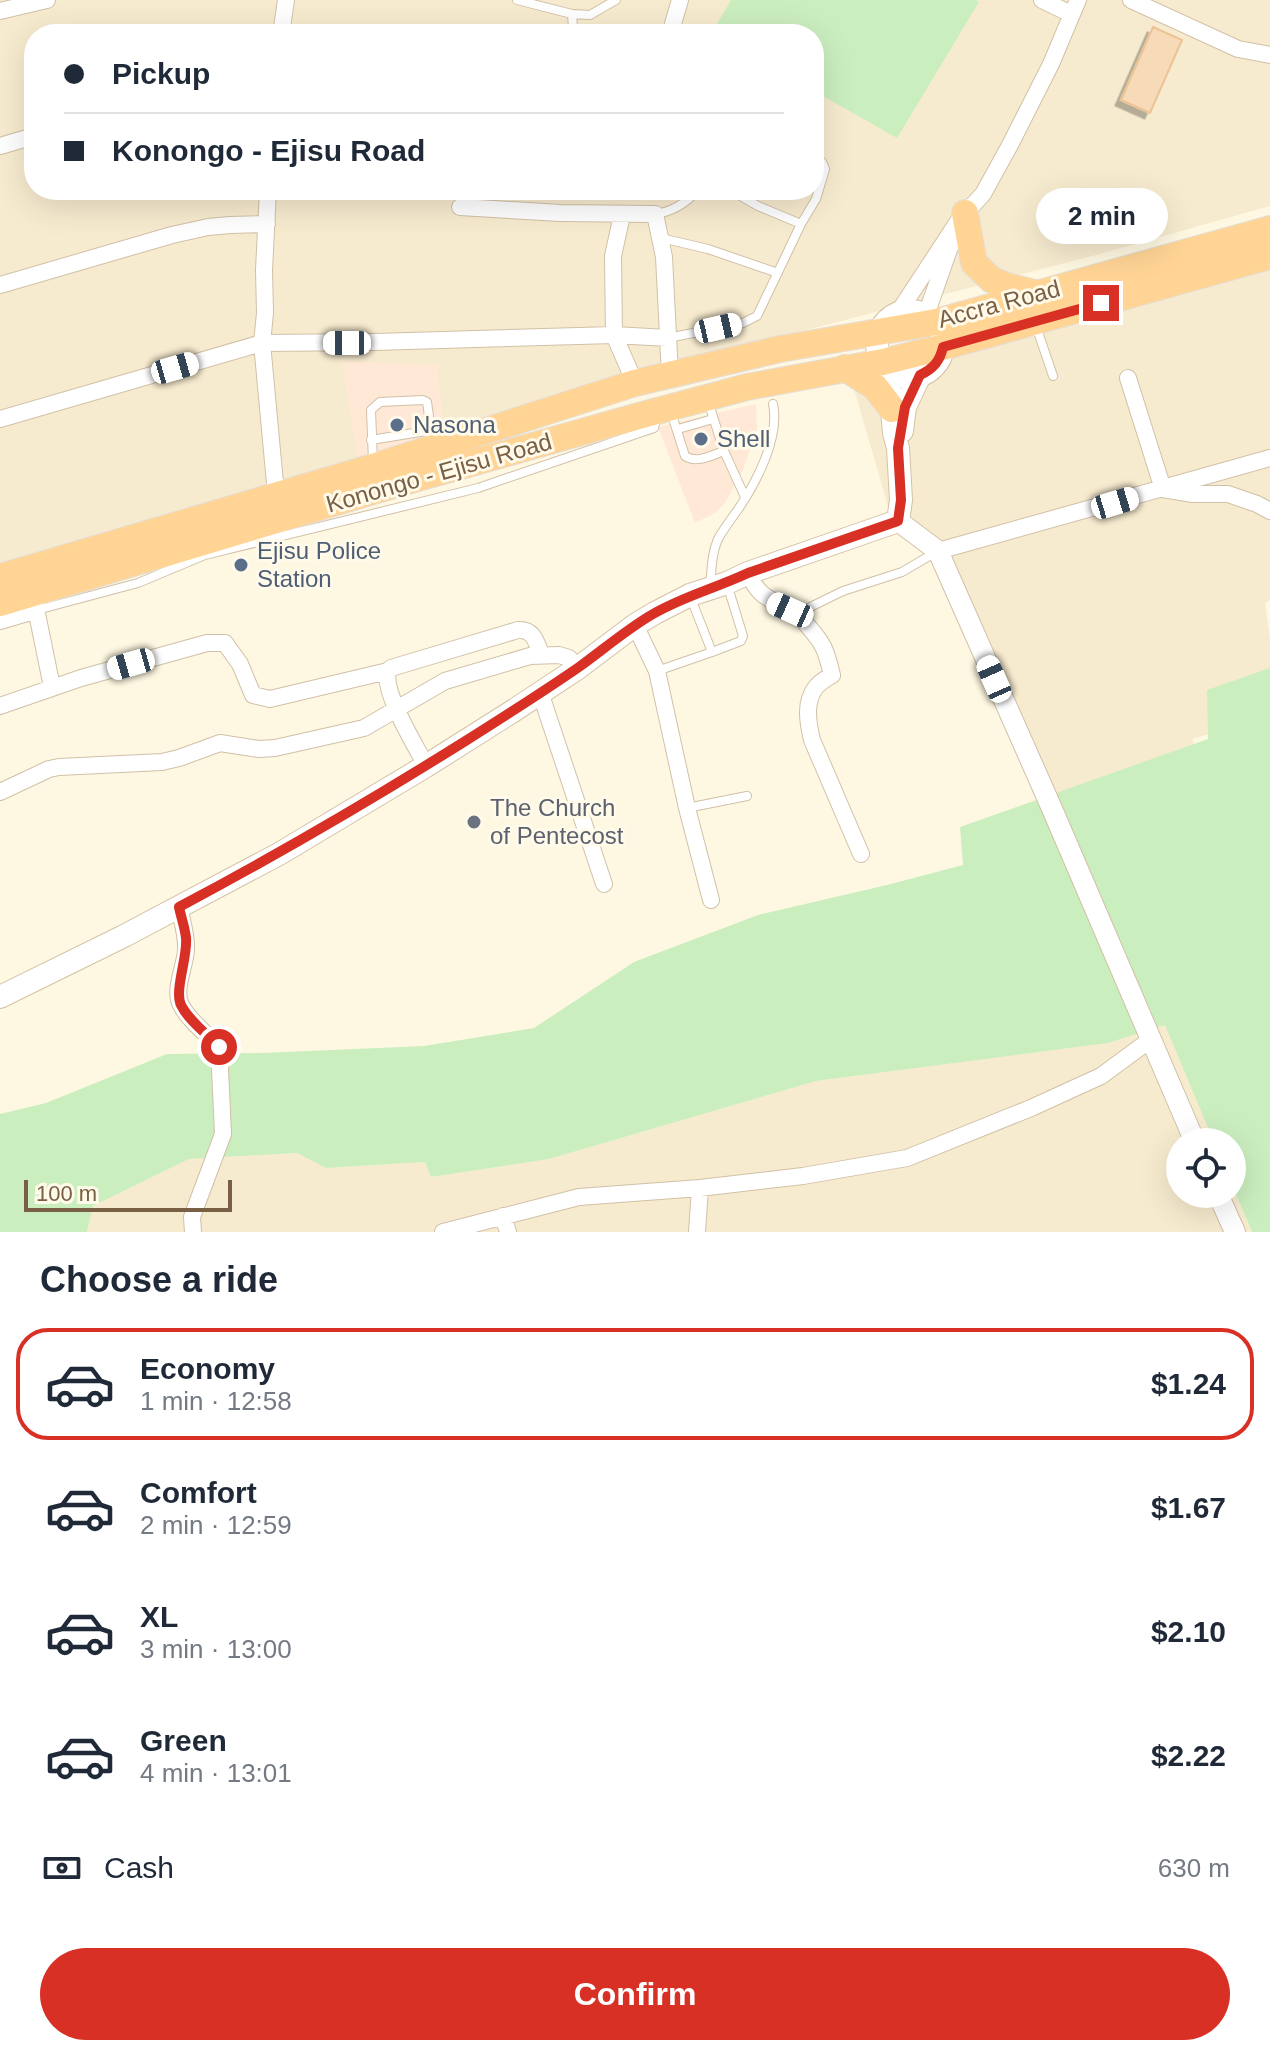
<!DOCTYPE html>
<html lang="en">
<head>
<meta charset="utf-8">
<style>
	:root { --surface:#fff; --page:#f2f2f3; --text:#1f2937; --muted:#747a83; --line:#e0e1e3; --accent:#d93025 }
	body { margin:0; font-family:Arial,sans-serif; background:var(--page); color:var(--text); height:100vh; display:flex; flex-direction:column; font-size:30px; white-space:nowrap }
	* { box-sizing:border-box; margin:0 }
	p { font-size:26px; color:var(--muted) }
	.icon { flex:none; width:44px; height:44px; fill:none; stroke:currentColor; stroke-width:2; stroke-linecap:round; stroke-linejoin:round }
	.map { position:relative; height:1232px; overflow:hidden }
	.drawer { display:flex; flex-direction:column; background:var(--surface); flex:1 }
	.drawer>* { flex:none }
	.banner { position:absolute; left:24px; top:24px; width:800px; height:176px; border-radius:32px; box-shadow:0 8px 32px #0002; display:grid; align-content:center; height:176px; padding:0 40px; background:var(--surface) }
	.fabs { position:absolute; left:1166px; top:1128px; display:grid; gap:16px }
	.fabs a { display:grid; place-items:center; width:80px; height:80px; border-radius:50%; background:var(--surface); box-shadow:0 8px 32px #0002; font-size:40px }
	.scale { position:absolute; left:24px; bottom:20px; width:208px; box-sizing:border-box; padding-left:8px; border:4px solid #796045; border-top:0; font-size:22px; line-height:28px; white-space:nowrap; color:#796045; -webkit-text-stroke:6px #fffaea; paint-order:stroke }
	.end { position:absolute; width:36px; height:36px; margin:-18px; border:10px solid #d93025; background:#fff; box-shadow:0 0 0 4px #fff }
	.from { border-radius:50% }
	.bubble { position:absolute; height:56px; border-radius:28px; background:var(--surface); box-shadow:0 8px 32px #0002; font-size:26px; font-weight:700; line-height:56px; text-align:center }
	.car { position:absolute; width:24px; height:48px; margin:-24px -12px; border-radius:10px; box-shadow:0 0 6px 2px #0007; background:linear-gradient(#fff 24%,#345 0 40%,#fff 0 76%,#345 0 86%,#fff 0) }
	.banner b { display:flex; align-items:center; gap:28px; height:76px; font-size:30px }
	.banner b+b { border-top:2px solid var(--line) }
	.banner i { width:20px; height:20px; background:var(--text) }
	ul { padding:0; list-style:none }
	li { display:flex; align-items:center; gap:24px; height:112px; margin:0 16px 12px; padding:0 24px; border:4px solid transparent; border-radius:32px }
	li div { flex:1 }
	li b { display:block; font-size:30px }
	li em { font-style:normal; font-weight:700 }
	li.active { border-color:var(--accent) }
	li>.icon { width:72px; height:72px; stroke-width:1.5 }
	h2 { padding:0 40px; font-size:36px; line-height:96px }
	.pay { display:flex; align-items:center; gap:20px; height:88px; padding:0 40px; font-size:30px }
	.pay p { margin-inline-start:auto }
	.action { display:flex; gap:16px; margin-top:auto; padding:16px 40px }
	.action a { flex:1; height:92px; border-radius:48px; background:var(--accent); color:#fff; font-size:32px; font-weight:700; line-height:92px; text-align:center }
	.map>svg:first-child { display:block }
	.residential { fill:#f7ebcf; fill-rule:evenodd }
	.commercial { fill:#ffe8d5 }
	.green { fill:#cbeebf }
	.building { fill:#f7dab7; stroke:#ebc395; stroke-width:2; filter:url(#shadow) }
	.lines { fill:none; stroke-linecap:round; stroke-linejoin:round }
	.service-casing { stroke:#d1c0a7; stroke-width:10 }
	.minor-casing { stroke:#d1c0a7; stroke-width:18 }
	.tertiary-casing { stroke:#d1c0a7; stroke-width:22 }
	.secondary-casing { stroke:#d5c1a4; stroke-width:24 }
	.trunk-casing { stroke:#e4dfda; stroke-width:28 }
	.service { stroke:#fff; stroke-width:8 }
	.minor { stroke:#fff; stroke-width:16 }
	.tertiary { stroke:#fff; stroke-width:20 }
	.secondary { stroke:#fff; stroke-width:22 }
	.trunk { stroke:#ffd495; stroke-width:26 }
	.route { stroke:#d93025; stroke-width:10 }
	.service-dot { fill:#5c6f8a; stroke:#fffaea; stroke-width:3 }
	.worship-dot { fill:#6b7280; stroke:#fffaea; stroke-width:3 }
	.labels { text-anchor:middle; stroke-width:6; stroke-linejoin:round; paint-order:stroke }
	.street-label { font-size:24px; fill:#796045; stroke:#fffaea }
	.service-label { font-size:24px; fill:#4e5e75; stroke:#fffaea; text-anchor:start }
	.worship-label { font-size:24px; fill:#5b616d; stroke:#fffaea; text-anchor:start }
</style>
</head>
<body>
<div class="map">
<svg width="1270" height="1232" viewBox="0 0 1270 1232">
	<defs>
		<filter id="shadow"><feDropShadow dx="-5.5" dy="5.5" stdDeviation="0" flood-color="#0004"/></filter>
	</defs>
	<rect width="100%" height="100%" fill="#fef8e2"/>
	<path class="residential" d="M0 0H1270V206L1096 255 729 350 0 566ZM34 34H814V190H34Z
		M1270 270V600L1265 603 1270 638V681L1244 724 1192 739 1204 779 1056 837 932 556 894 527 852 382Z
		M1166 1025 1214 1142H1180V1194H1232V1185L1252 1232H87L93 1206 189 1159 297 1153 326 1168 425 1162 431 1177 549 1159 816 1081 1107 1043Z"/>
	<path class="commercial" d="M342 361 437 365 445 436 358 462Z
		M756 404 757 430 742 472 725 503 715 513 695 523 658 427Z"/>
	<path class="green" d="M731 0H976L979 2 897 138 814 91V34H711Z
		M1270 668V1232H1252L1232 1185V1142H1214L1165 1025 1108 1043 816 1081 549 1159 431 1177 425 1162 326 1168 297 1153 189 1159 93 1206 87 1232H0V1114L46 1103 167 1054 262 1053 424 1046 534 1028 634 962 758 915 887 885 963 865 960 827 1208 739 1207 690Z"/>
	<path class="building" d="M1153 27 1182 40 1150 113 1121 100Z"/>
	<g class="lines">
		<g class="service-casing">
			<path id="service" d="M517 0 572 14 573 28
				M572 14 590 15 616 0
				M730 190 758 206 801 224
				M655 214C672 212 686 203 698 190
				M661 238 708 249 778 273
				M1036 326 1053 376
				M668 338 743 323 757 316 801 224 816 199 825 169 822 162 814 158
				M708 401 724 451 745 497
				M671 412 685 456C697 464 712 455 724 451
				M678 429 713 419
				M371 440 432 430
				M373 462 371 410 380 402 423 400 427 402 433 444
				M202 546 205 555 478 488 654 428 657 416
				M710 587C712 570 711 555 718 539 724 528 732 518 739 508 757 481 780 437 773 404
				M37 610 138 583 205 555
				M798 613 843 591 902 572 936 552
				M712 652 741 641 743 636 727 584
				M657 671 712 652 690 596
				M687 808 747 796"/>
		</g>
		<g class="minor-casing">
			<path id="minor" d="M1042 0 1071 14
				M1131 0 1238 49 1270 55
				M0 11 47 0
				M281 34 286 0
				M670 34 680 0
				M0 146 34 136
				M268 190 264 270 265 313 262 343 276 494
				M460 207 560 213 655 214 664 257 670 375
				M622 215 613 256 614 335 635 383
				M0 285 172 235 208 227 230 225 267 224
				M898 313 959 220 983 194 1010 145 1051 64 1078 0
				M926 315 951 244
				M1128 378 1163 489 1193 494H1228L1257 504 1270 511
				M0 419 262 343 375 342 614 335 668 338
				M938 551 1270 458
				M748 573C761 601 771 598 795 612 801 615 803 620 807 625 824 644 826 650 832 675 827 678 820 682 816 687 804 702 808 723 812 740L861 854
				M33 594 52 687
				M0 621 37 610
				M635 625 657 671 687 808 711 900
				M388 671C382 692 416 746 426 766
				M540 692 604 884
				M0 706 81 678 207 643H225L240 664 253 695 270 699 388 671 391 668 518 630C534 629 536 642 541 654
				M0 792 49 769 59 767 162 762 179 758 220 743 259 749 275 748 364 728 445 681 530 656 559 655 569 658 578 668
				M179 907C182 922 187 935 186 950 185 967 173 990 181 1005 189 1021 206 1033 219 1047L223 1134 192 1217 193 1232
				M503 1216 508 1232
				M443 1232 579 1197 700 1188 803 1176 907 1158 1031 1108 1101 1076 1150 1040
				M697 1232 700 1188"/>
		</g>
		<g class="tertiary-casing">
			<path id="tertiary" d="M898 521 938 551 1053 811 1195 1142
				M1218 1194 1235 1232"/>
		</g>
		<g class="secondary-casing">
			<path id="secondary" d="M877 344a33 33 0 1 1 66 0a33 33 0 1 1-66 0Z
				M902 431 905 407 920 375
				M0 997 124 936 279 854 426 766 513 711 578 668 635 625 655 613 690 595 727 583 748 573 898 521 901 500 898 448 894 433 890 387 887 367"/>
		</g>
		<g class="trunk-casing">
			<path id="trunk" d="M965 213 974 263 992 280 1010 287 1035 293
				M845 368 875 387 892 409
				M0 577 370 468 635 383 780 349 936 322 1270 229
				M0 603 400 483 646 414 747 387 883 362 943 347 1270 256"/>
		</g>
		<use href="#service" class="service"/>
		<use href="#minor" class="minor"/>
		<use href="#tertiary" class="tertiary"/>
		<use href="#secondary" class="secondary"/>
		<use href="#trunk" class="trunk"/>
	</g>
	<g class="lines">
		<path class="route" d="M219 1047C206 1033 189 1021 181 1005 174 991 188 956 186 938 185 928 181 917 179 907 277 855 373 799 467 740 505 716 543 692 579 667 604 649 627 629 653 614 684 596 716 588 748 573L898 521 901 500 898 448 905 407 920 375C933 369 940 361 943 347L1101 303"/>
	</g>
	<g class="service-dot">
		<circle cx="397" cy="425" r="8"/>
		<circle cx="701" cy="439" r="8"/>
		<circle cx="241" cy="565" r="8"/>
	</g>
	<circle class="worship-dot" cx="474" cy="822" r="8"/>
	<g class="labels">
		<g class="street-label">
			<text transform="translate(999 304) rotate(-15)" y="8">Accra Road</text>
			<text transform="translate(439 473) rotate(-16)" y="8">Konongo - Ejisu Road</text>
		</g>
		<g class="service-label">
			<text x="413" y="433">Nasona</text>
			<text x="717" y="447">Shell</text>
			<text x="257" y="559">Ejisu Police<tspan x="257" dy="28">Station</tspan></text>
		</g>
		<g class="worship-label">
			<text x="490" y="816">The Church<tspan x="490" dy="28">of Pentecost</tspan></text>
		</g>
	</g>
</svg>
<div class="fabs">
<a><svg class="icon" aria-label="locate" viewBox="0 0 24 24"><circle cx="12" cy="12" r="6"/><path d="M12 2v4M12 18v4M2 12h4M18 12h4"/></svg></a>
</div>
<div class="scale">100 m</div>
<i class="end from" style="left:219px;top:1047px"></i>
<i class="end" style="left:1101px;top:303px"></i>
<div class="bubble" style="left:1036px;top:188px;width:132px">2 min</div>
<i class="car" style="left:718px;top:328px;rotate:77deg"></i>
<i class="car" style="left:347px;top:343px;rotate:270deg"></i>
<i class="car" style="left:175px;top:368px;rotate:74deg"></i>
<i class="car" style="left:1115px;top:503px;rotate:73deg"></i>
<i class="car" style="left:790px;top:610px;rotate:294deg"></i>
<i class="car" style="left:131px;top:664px;rotate:254deg"></i>
<i class="car" style="left:994px;top:679px;rotate:336deg"></i>
<div class="banner">
<b><i class="from"></i>Pickup</b>
<b><i></i>Konongo - Ejisu Road</b>
</div>
</div>
<section class="drawer">
<h2>Choose a ride</h2>
<ul>
<li class="active"><svg class="icon" aria-label="car" viewBox="0 0 24 24"><path d="M5 17H2v-5l4-1 3-4h7l3 4 3 1v5h-3M9 17h6M6 11h13"/><circle cx="7" cy="17" r="2"/><circle cx="17" cy="17" r="2"/></svg><div><b>Economy</b><p>1 min · 12:58</p></div><em>$1.24</em></li>
<li><svg class="icon" aria-label="car" viewBox="0 0 24 24"><path d="M5 17H2v-5l4-1 3-4h7l3 4 3 1v5h-3M9 17h6M6 11h13"/><circle cx="7" cy="17" r="2"/><circle cx="17" cy="17" r="2"/></svg><div><b>Comfort</b><p>2 min · 12:59</p></div><em>$1.67</em></li>
<li><svg class="icon" aria-label="car" viewBox="0 0 24 24"><path d="M5 17H2v-5l4-1 3-4h7l3 4 3 1v5h-3M9 17h6M6 11h13"/><circle cx="7" cy="17" r="2"/><circle cx="17" cy="17" r="2"/></svg><div><b>XL</b><p>3 min · 13:00</p></div><em>$2.10</em></li>
<li><svg class="icon" aria-label="car" viewBox="0 0 24 24"><path d="M5 17H2v-5l4-1 3-4h7l3 4 3 1v5h-3M9 17h6M6 11h13"/><circle cx="7" cy="17" r="2"/><circle cx="17" cy="17" r="2"/></svg><div><b>Green</b><p>4 min · 13:01</p></div><em>$2.22</em></li>
</ul>
<div class="pay"><svg class="icon" aria-label="cash" viewBox="0 0 24 24"><path d="M3 7h18v10H3z"/><circle cx="12" cy="12" r="2"/></svg>Cash<p>630 m</p></div>
<div class="action"><a>Confirm</a></div>
</section>
</body>
</html>
